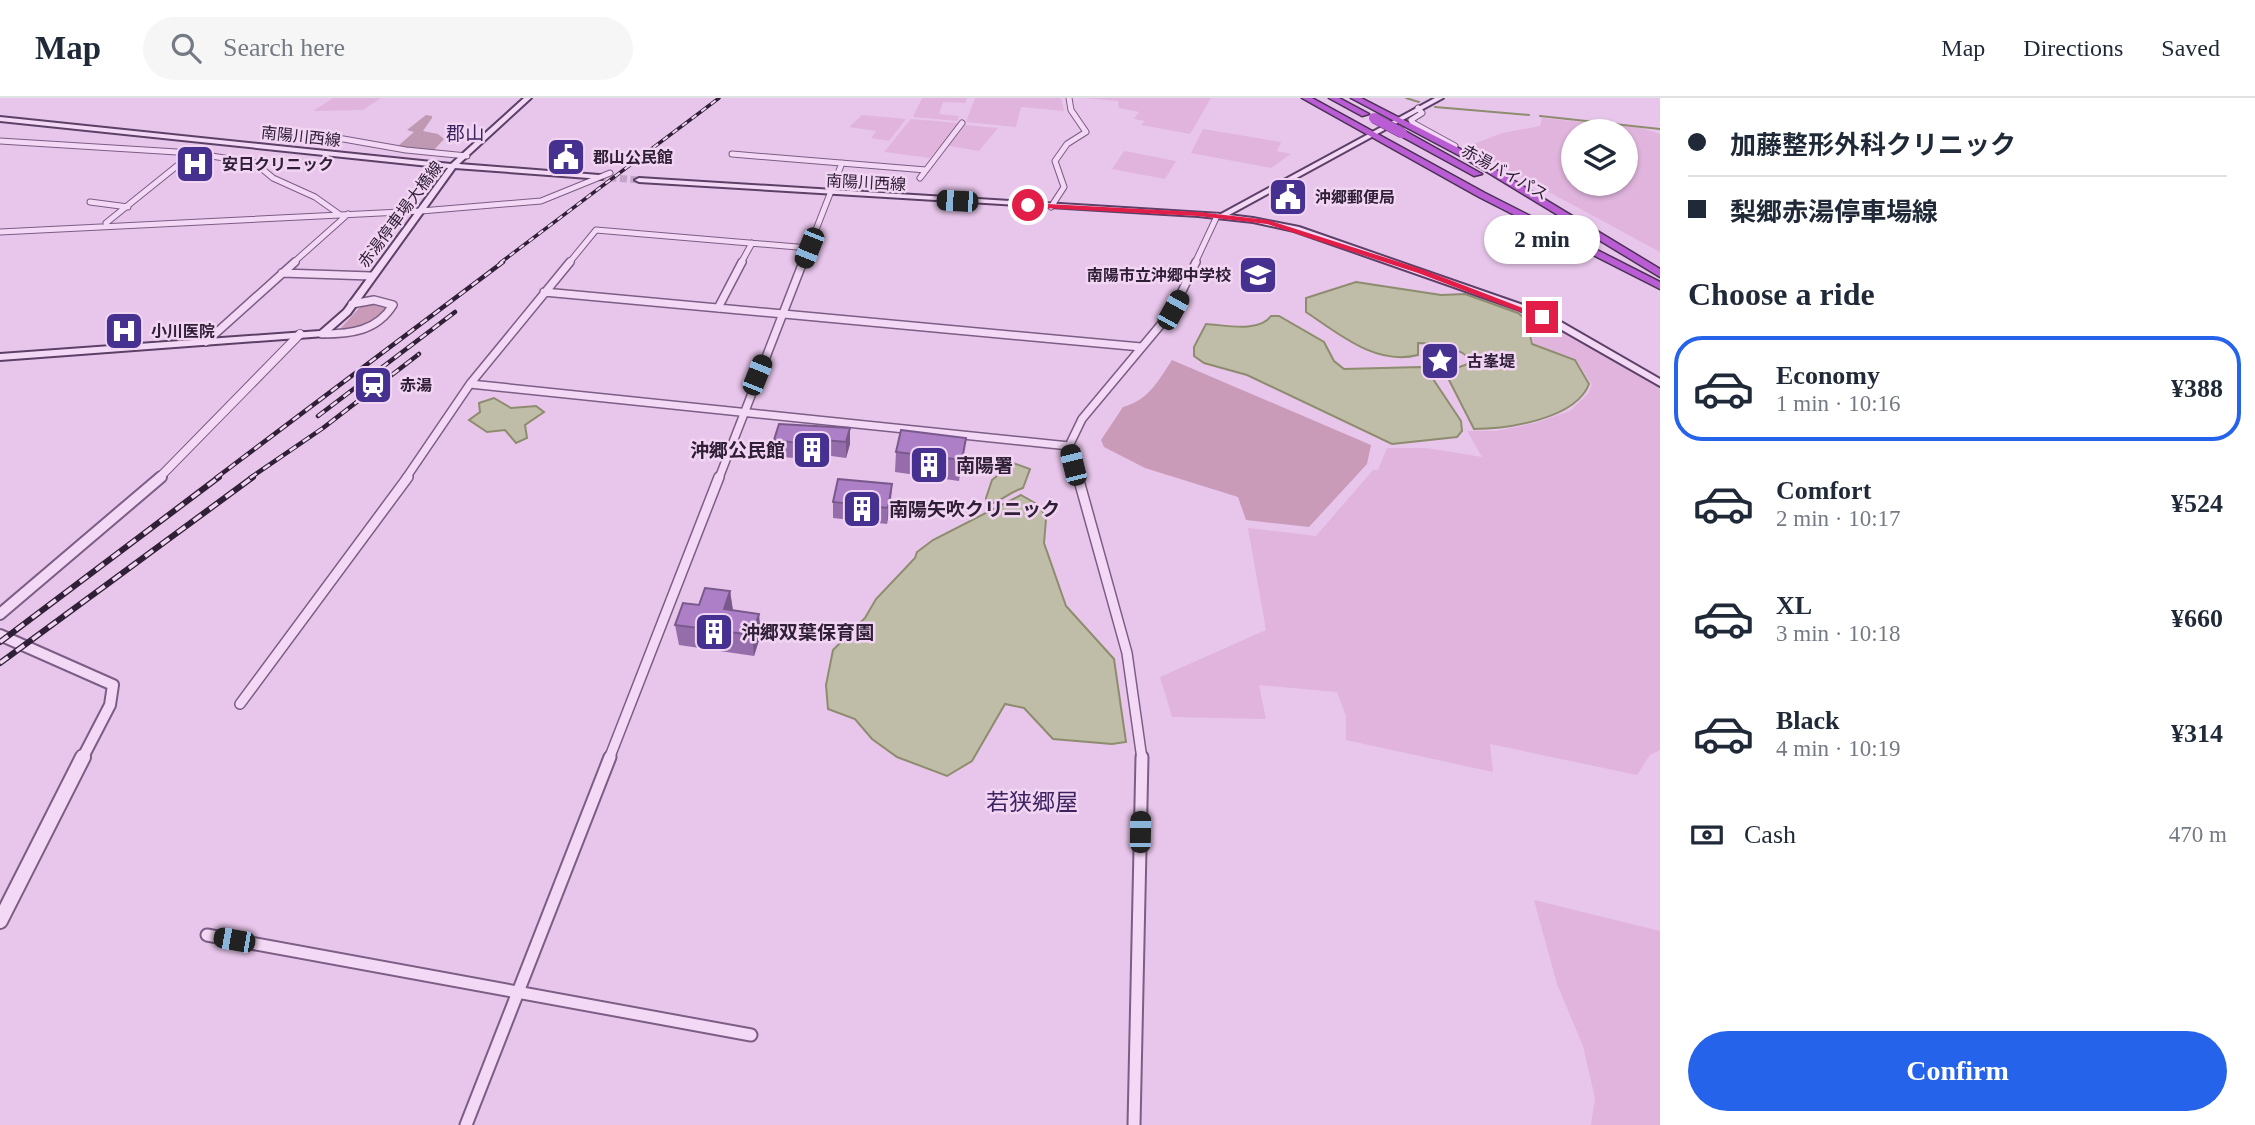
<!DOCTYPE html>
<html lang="en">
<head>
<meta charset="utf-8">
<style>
	:root { --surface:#fff; --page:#f6f6f7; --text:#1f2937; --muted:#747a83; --line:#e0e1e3; --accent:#2563eb }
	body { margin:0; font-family:"Times New Roman","Noto Sans JP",serif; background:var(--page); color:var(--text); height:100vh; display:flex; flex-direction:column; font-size:26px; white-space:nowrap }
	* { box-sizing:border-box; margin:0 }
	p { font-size:23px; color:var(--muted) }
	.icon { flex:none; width:38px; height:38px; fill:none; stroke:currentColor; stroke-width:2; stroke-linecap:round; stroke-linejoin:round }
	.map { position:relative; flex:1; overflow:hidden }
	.sheet { display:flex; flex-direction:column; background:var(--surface); width:595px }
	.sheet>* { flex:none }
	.guide { display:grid; align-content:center; height:154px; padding:0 28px; background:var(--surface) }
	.controls { position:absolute; left:1561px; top:21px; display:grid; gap:14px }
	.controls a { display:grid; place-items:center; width:77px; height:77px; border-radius:50%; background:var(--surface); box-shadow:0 2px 5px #0004; font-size:35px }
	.end { position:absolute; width:32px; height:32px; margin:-16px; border:9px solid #e11d48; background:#fff; box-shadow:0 0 0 4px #fff }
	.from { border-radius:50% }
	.bubble { position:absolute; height:49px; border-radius:24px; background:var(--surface); box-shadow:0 2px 5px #0004; font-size:23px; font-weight:800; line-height:49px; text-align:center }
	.car { position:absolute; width:21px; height:42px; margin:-21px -10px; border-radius:9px; box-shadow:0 0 5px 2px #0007; background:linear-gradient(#222 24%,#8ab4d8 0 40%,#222 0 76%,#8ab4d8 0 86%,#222 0) }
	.guide b { display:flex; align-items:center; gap:24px; height:66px; font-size:26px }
	.guide b+b { border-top:2px solid var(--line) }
	.guide i { width:18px; height:18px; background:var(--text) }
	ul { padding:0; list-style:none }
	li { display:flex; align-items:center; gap:21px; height:105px; margin:0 14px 10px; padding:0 14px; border:4px solid transparent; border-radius:28px }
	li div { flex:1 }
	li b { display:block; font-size:26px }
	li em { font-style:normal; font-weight:800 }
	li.active { border-color:var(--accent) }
	li>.icon { width:63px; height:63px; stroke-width:1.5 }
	h2 { padding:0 28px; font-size:32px; line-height:84px }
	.pay { display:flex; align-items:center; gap:18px; height:77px; padding:0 28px; font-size:26px }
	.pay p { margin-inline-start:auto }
	.action { display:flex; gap:14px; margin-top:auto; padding:14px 28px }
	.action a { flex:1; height:80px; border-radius:42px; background:var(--accent); color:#fff; font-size:28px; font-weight:800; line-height:80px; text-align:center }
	header { display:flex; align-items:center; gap:42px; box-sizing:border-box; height:98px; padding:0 35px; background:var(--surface); border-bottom:2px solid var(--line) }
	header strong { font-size:33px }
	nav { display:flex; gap:38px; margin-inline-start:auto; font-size:24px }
	.search { width:490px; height:63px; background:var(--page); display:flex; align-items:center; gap:18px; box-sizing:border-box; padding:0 24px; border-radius:38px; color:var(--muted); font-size:26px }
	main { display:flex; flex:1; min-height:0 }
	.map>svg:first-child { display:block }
	.farmland { fill:#e0b4dd; fill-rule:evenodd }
	.green { fill:#c99bb9 }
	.cemetery { fill:#be99b1 }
	.water { fill:#bfbda7; stroke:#8d8c6e; stroke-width:2 }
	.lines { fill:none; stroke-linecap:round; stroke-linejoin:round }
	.stream { stroke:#8d8c6e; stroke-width:2 }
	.minor-tunnel { stroke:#c3a5c7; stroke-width:5; stroke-dasharray:5 2.5; stroke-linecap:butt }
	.secondary-tunnel { stroke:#c3a5c7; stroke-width:7; stroke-dasharray:7 3.5; stroke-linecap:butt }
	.minor-far3-casing { stroke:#7b5d85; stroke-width:7 }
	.minor-far2-casing { stroke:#7b5d85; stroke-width:10 }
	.minor-far1-casing { stroke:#7b5d85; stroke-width:12 }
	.minor-casing { stroke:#7b5d85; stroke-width:15 }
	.tertiary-far2-casing { stroke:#7b5d85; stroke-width:10 }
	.tertiary-far1-casing { stroke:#7b5d85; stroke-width:14 }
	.tertiary-casing { stroke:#7b5d85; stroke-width:18 }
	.secondary-casing { stroke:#5c4067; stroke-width:4 }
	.motorway-casing { stroke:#493153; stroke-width:3 }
	.minor-far3 { stroke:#f4d9f6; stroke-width:5 }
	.minor-far2 { stroke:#f4d9f6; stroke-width:7 }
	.minor-far1 { stroke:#f4d9f6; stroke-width:9 }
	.minor { stroke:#f4d9f6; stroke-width:11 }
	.tertiary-far2 { stroke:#f4d9f6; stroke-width:8 }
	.tertiary-far1 { stroke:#f4d9f6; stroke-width:10 }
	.tertiary { stroke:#f4d9f6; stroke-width:14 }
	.secondary { fill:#f4d9f6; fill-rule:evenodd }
	.motorway { fill:#ba5dd4; fill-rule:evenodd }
	.rail-far2-casing { stroke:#302037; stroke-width:3.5 }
	.rail-far1-casing { stroke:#302037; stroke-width:4.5 }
	.rail-casing { stroke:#302037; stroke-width:6 }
	.rail-far2 { stroke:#f1d5f3; stroke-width:2; stroke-dasharray:6; stroke-linecap:butt }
	.rail-far1 { stroke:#f1d5f3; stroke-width:2.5; stroke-dasharray:8; stroke-linecap:butt }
	.rail { stroke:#f1d5f3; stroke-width:3.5; stroke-dasharray:10; stroke-linecap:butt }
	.motorway-bridge-casing { stroke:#493153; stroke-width:11; stroke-linecap:butt }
	.motorway-bridge { stroke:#ba5dd4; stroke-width:10 }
	.wall { fill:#956dab }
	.shaded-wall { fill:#79598b }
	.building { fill:#ad7fc7; stroke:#79598b; stroke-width:2 }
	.route { fill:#e11d48 }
	.labels { text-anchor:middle; stroke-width:5; stroke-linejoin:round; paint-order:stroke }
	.far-street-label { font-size:16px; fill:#302037; stroke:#f1d5f3 }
	.far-poi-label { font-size:16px; font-weight:bold; fill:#302037; stroke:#f1d5f3; text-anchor:start }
	.far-quarter-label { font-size:19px; fill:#3d2260; stroke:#f1d5f3 }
	.poi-label { font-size:19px; font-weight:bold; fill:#302037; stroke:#f1d5f3; text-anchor:start }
	.quarter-label { font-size:23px; fill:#3d2260; stroke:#f1d5f3 }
</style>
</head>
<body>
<header>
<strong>Map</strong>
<div class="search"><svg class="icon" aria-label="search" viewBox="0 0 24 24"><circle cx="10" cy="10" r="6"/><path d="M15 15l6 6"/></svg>Search here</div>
<nav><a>Map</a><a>Directions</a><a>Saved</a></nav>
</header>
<main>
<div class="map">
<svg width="1660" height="1027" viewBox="0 0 1660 1027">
	<rect width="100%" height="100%" fill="#e8c6eb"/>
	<path class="farmland" d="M333 0H381L363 12 313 13Z
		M922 0H967L965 5 943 4 939 16 959 18 957 23 913 19Z
		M975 0H1061L1064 13 1021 9 1016 29 966 24Z
		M1084 0H1211L1190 36 1141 27 1145 23 1134 21 1139 14 1119 10 1118 3Z
		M862 17 906 21 889 43 871 40 876 33 849 29Z
		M1542 20 1641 30 1660 36V154L1466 49 1502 35 1540 28ZM1573 33H1626V86H1573Z
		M911 21 958 25V26L930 60 884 54Z
		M965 27 998 30 979 53 949 48Z
		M1203 31 1281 44 1277 53 1291 56 1271 70 1191 55Z
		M1124 53H1125L1176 63 1165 81 1112 71Z
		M1531 232 1551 237 1554 232H1562L1660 288V652L1650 657 1637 677 1490 646 1493 674 1346 642V618L1337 594 1259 587 1266 621 1172 619 1160 579 1266 532 1248 430 1316 438 1373 372H1378L1387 350H1427L1482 359 1467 333H1497L1535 325 1570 313 1588 296 1592 287 1576 261 1534 246Z
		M1534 802 1660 833V1027H1591L1595 1000 1583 948 1557 886Z"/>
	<path class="green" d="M373 205 386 208V211L362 230 339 232 360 209Z
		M1172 262 1371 347 1367 366 1309 429 1246 422 1238 399 1145 370 1104 349 1101 342 1123 309C1149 302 1158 283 1172 262Z"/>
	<path class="cemetery" d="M426 17 432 18V20L423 33 438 36 444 41 433 53 398 48 414 34 407 32Z"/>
	<path class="water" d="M1356 184 1441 197 1465 196 1518 215 1527 222 1532 246 1575 262 1589 286C1576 321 1507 331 1474 331L1447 278 1451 272 1473 264C1459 248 1439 246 1418 245V257C1376 268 1339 236 1306 214V200Z
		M1271 218H1279L1324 244 1334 263 1344 271 1421 269 1429 275 1461 323 1462 333 1457 339 1392 346 1247 277 1204 265 1194 258V249L1206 226C1225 227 1259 235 1271 218Z
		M494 300 511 310 536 308 544 314 525 327 527 340 516 345 505 332 487 334 469 322 480 314 479 305Z
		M1013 365 1030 371 1023 390C1009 394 1001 404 987 407L986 400 992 382Z
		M1021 397 1040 408 1046 421 1044 445 1066 508 1114 561 1126 644 1112 646 1053 641 1024 610 1005 606 972 663 947 678 897 659 872 641 855 621 828 611 826 587 833 552 865 520 876 501 915 460 917 454 933 442Z"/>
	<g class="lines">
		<path class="stream" d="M1406 0 1419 4
			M1435 9 1529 17
			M1540 18 1660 31"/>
		<path class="minor-tunnel" d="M1527 126 1571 115"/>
		<path class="secondary-tunnel" d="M599 79 639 82"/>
		<g class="minor-far3-casing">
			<path id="minor-far3" d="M1418 10 1422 15 1411 22 1413 25 1455 48
				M332 39 406 52 467 58
				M0 43 193 55 255 65 273 80 315 99 339 116
				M732 56 926 72
				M920 80 962 25
				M90 104 128 109
				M1051 109 1064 89 1055 63 1067 46 1086 34 1071 12 1069 0
				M106 125 193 55
				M0 134 421 113 541 103 610 75
				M293 165 348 116
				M569 165 596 132 809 150
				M741 165 752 145
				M803 165 842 65
				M1195 165 1217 118"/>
		</g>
		<g class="minor-far2-casing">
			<path id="minor-far2" d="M282 175 371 178
				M544 194 1141 249
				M718 210 742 164
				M322 236C351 236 377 233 393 207L374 202 352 206
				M206 244 295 164
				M470 286 1069 348
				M406 380 470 286 570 164
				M719 380 803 164
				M1078 380 1069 348 1082 321 1173 212 1196 164"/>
		</g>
		<g class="minor-far1-casing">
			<path id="minor-far1" d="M1078 379 1127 555 1142 661
				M240 606 408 379
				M609 661 719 379"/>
		</g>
		<g class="minor-casing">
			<path id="minor" d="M207 837 751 937
				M466 1027 610 659
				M1134 1027 1142 659"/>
		</g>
		<g class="tertiary-far2-casing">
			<path id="tertiary-far2" d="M159 380 300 236"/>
		</g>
		<g class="tertiary-far1-casing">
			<path id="tertiary-far1" d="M0 516 161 379
				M0 537 113 587 110 607 82 661"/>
		</g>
		<g class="tertiary-casing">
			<path id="tertiary" d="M0 823 83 659"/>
		</g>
		<g class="secondary-casing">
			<path id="secondary" d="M524 0H531L459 66 599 77H602V81L455 70 350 216 325 238 0 262V256L320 233 344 212 448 70 0 23V19L451 66Z
				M1435 0H1443L1229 117 1253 120 1299 129 1523 207 1561 224 1660 281V288L1555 228 1517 211 1294 133 1253 124 1198 118 639 84 635 82 639 80 1221 116Z"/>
		</g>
		<g class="motorway-casing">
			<path id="motorway" d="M1302 0H1312L1485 95 1660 184V191L1479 99Z
				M1329 0H1339L1369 16 1362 18Z
				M1351 0H1361L1470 56 1660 171V179L1464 60Z
				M1399 33H1405L1482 76 1474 78 1399 37Z"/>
		</g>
		<use href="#minor-far3" class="minor-far3"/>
		<use href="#minor-far2" class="minor-far2"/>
		<use href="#minor-far1" class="minor-far1"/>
		<use href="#minor" class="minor"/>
		<use href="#tertiary-far2" class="tertiary-far2"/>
		<use href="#tertiary-far1" class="tertiary-far1"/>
		<use href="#tertiary" class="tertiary"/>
		<use href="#secondary" class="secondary"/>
		<use href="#motorway" class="motorway"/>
		<g class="rail-far2-casing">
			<path id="rail-far2" d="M500 165 719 0"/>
		</g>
		<g class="rail-far1-casing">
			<path id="rail-far1" d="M318 318 455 214
				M216 380 503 164
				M250 380 323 330 419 256"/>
		</g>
		<g class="rail-casing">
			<path id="rail" d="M0 544 219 379
				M0 565 253 379"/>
		</g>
		<use href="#rail-far2" class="rail-far2"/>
		<use href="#rail-far1" class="rail-far1"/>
		<use href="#rail" class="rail"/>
		<g class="motorway-bridge-casing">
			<path id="motorway-bridge" d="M1374 20 1402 35"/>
		</g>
		<use href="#motorway-bridge" class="motorway-bridge"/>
	</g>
	<path class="wall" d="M779 326 850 346 846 360 824 357 822 363 774 358V342Z
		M966 340 959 383 895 374 896 354Z
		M891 402 887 426 833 420V404Z
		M730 493 733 512 761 536 754 558 679 547 675 527Z"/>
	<path class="shaded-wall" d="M850 330V346L846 360V344Z
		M824 342V357L822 363V348Z
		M892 386 891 402 887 426 888 410Z
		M730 493 733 514 724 511Z
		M759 516 761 536 754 558 752 537Z"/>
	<path class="building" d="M779 326 850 330 846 344 824 342 822 348 774 342Z
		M901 332 966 340 962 362 896 354Z
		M838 381 892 386 888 410 833 404Z
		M705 490 730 493 724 511 759 516 752 537 675 527 683 505 699 507Z"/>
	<path class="route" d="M1028 105 1198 114 1268 122 1424 172 1546 219 1539 221 1418 175 1267 126 1198 118 1025 109Z"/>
	<defs>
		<g id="civic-square" transform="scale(2.0125)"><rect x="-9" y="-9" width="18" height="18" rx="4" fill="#463190" stroke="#f1d5f3"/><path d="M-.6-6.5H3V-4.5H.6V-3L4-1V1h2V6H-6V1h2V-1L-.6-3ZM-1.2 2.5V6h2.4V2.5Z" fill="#fff"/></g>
		<g id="hospital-square" transform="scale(2.0125)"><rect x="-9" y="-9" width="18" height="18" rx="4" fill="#463190" stroke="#f1d5f3"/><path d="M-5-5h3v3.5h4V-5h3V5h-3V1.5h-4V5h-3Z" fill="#fff"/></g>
		<g id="school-square" transform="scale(2.0125)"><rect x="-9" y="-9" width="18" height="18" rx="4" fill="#463190" stroke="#f1d5f3"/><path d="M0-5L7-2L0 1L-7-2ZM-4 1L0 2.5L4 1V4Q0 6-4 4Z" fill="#fff"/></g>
		<g id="sight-square" transform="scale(2.0125)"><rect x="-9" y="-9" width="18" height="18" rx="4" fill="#463190" stroke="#f1d5f3"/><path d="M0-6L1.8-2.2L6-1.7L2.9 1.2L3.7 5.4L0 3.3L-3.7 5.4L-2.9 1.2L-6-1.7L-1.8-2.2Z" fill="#fff"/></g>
		<g id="station-square" transform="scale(2.0125)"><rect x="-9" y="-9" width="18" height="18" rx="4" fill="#463190" stroke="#f1d5f3"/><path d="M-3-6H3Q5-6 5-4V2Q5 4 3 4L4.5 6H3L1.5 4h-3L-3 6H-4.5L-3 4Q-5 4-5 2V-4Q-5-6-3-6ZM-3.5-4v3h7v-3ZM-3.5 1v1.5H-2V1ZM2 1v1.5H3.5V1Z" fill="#fff"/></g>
		<g id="building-square" transform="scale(2.0125)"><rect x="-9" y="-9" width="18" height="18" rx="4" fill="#463190" stroke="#f1d5f3"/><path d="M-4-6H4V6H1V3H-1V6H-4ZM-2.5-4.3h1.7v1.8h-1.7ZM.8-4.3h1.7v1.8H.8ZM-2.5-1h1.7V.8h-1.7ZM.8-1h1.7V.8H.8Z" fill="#fff"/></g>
	</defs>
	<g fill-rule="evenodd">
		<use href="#civic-square" x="566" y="59"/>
		<use href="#hospital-square" x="195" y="66"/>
		<use href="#civic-square" x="1288" y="99"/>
		<use href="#school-square" x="1258" y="177"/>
		<use href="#hospital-square" x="124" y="233"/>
		<use href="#sight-square" x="1440" y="263"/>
		<use href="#station-square" x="373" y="287"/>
		<use href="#building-square" x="812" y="352"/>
		<use href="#building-square" x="929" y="367"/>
		<use href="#building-square" x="862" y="411"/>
		<use href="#building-square" x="714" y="534"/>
	</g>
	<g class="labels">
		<g class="far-street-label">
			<text transform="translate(301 38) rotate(6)" y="6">南陽川西線</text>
			<text transform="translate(1505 74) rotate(29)" y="6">赤湯バイパス</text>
			<text transform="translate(866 84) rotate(3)" y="6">南陽川西線</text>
			<text transform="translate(400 116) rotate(-53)" y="6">赤湯停車場大橋線</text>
		</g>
		<g class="far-poi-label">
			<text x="593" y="65">郡山公民館</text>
			<text x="222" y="72">安日クリニック</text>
			<text x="1315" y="105">沖郷郵便局</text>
			<text x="1231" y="183" text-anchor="end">南陽市立沖郷中学校</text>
			<text x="151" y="239">小川医院</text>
			<text x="1467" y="269">古峯堤</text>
			<text x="400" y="293">赤湯</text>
		</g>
		<g class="far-quarter-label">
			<text x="465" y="42">郡山</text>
		</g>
		<g class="poi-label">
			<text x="785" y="359" text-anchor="end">沖郷公民館</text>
			<text x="956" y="374">南陽署</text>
			<text x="889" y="418">南陽矢吹クリニック</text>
			<text x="741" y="541">沖郷双葉保育園</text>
		</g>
		<g class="quarter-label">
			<text x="1032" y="712">若狭郷屋</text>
		</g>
	</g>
</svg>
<div class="controls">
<a><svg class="icon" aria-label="layers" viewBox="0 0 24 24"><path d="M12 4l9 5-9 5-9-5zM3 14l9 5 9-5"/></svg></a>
</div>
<i class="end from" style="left:1028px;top:107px"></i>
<i class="end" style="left:1542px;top:219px"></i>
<div class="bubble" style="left:1484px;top:117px;width:116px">2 min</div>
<i class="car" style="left:957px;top:103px;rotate:273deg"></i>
<i class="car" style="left:809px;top:150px;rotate:202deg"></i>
<i class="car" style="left:1173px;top:212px;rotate:29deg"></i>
<i class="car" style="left:757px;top:277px;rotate:22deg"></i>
<i class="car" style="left:1073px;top:367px;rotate:346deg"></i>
<i class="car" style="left:1140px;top:734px;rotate:1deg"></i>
<i class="car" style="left:234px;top:842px;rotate:280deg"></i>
</div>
<section class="sheet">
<div class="guide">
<b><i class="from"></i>加藤整形外科クリニック</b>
<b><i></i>梨郷赤湯停車場線</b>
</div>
<h2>Choose a ride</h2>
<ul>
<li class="active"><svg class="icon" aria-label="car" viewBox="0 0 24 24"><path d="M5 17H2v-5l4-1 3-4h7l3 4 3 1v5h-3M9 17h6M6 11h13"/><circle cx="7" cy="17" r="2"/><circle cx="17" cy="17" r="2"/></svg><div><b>Economy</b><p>1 min · 10:16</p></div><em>¥388</em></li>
<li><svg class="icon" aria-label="car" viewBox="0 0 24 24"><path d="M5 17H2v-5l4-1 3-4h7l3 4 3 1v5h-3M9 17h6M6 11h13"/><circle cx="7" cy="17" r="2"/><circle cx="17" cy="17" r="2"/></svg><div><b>Comfort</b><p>2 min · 10:17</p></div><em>¥524</em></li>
<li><svg class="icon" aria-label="car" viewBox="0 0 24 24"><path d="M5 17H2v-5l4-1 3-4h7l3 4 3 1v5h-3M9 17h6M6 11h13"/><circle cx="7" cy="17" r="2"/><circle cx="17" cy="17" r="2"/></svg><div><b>XL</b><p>3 min · 10:18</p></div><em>¥660</em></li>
<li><svg class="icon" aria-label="car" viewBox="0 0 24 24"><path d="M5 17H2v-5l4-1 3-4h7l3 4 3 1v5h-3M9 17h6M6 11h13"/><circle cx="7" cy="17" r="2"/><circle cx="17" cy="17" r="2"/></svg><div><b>Black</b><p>4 min · 10:19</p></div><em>¥314</em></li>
</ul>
<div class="pay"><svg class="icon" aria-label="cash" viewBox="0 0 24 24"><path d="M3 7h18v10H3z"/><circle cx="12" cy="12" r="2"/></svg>Cash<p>470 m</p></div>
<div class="action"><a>Confirm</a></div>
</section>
</main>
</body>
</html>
